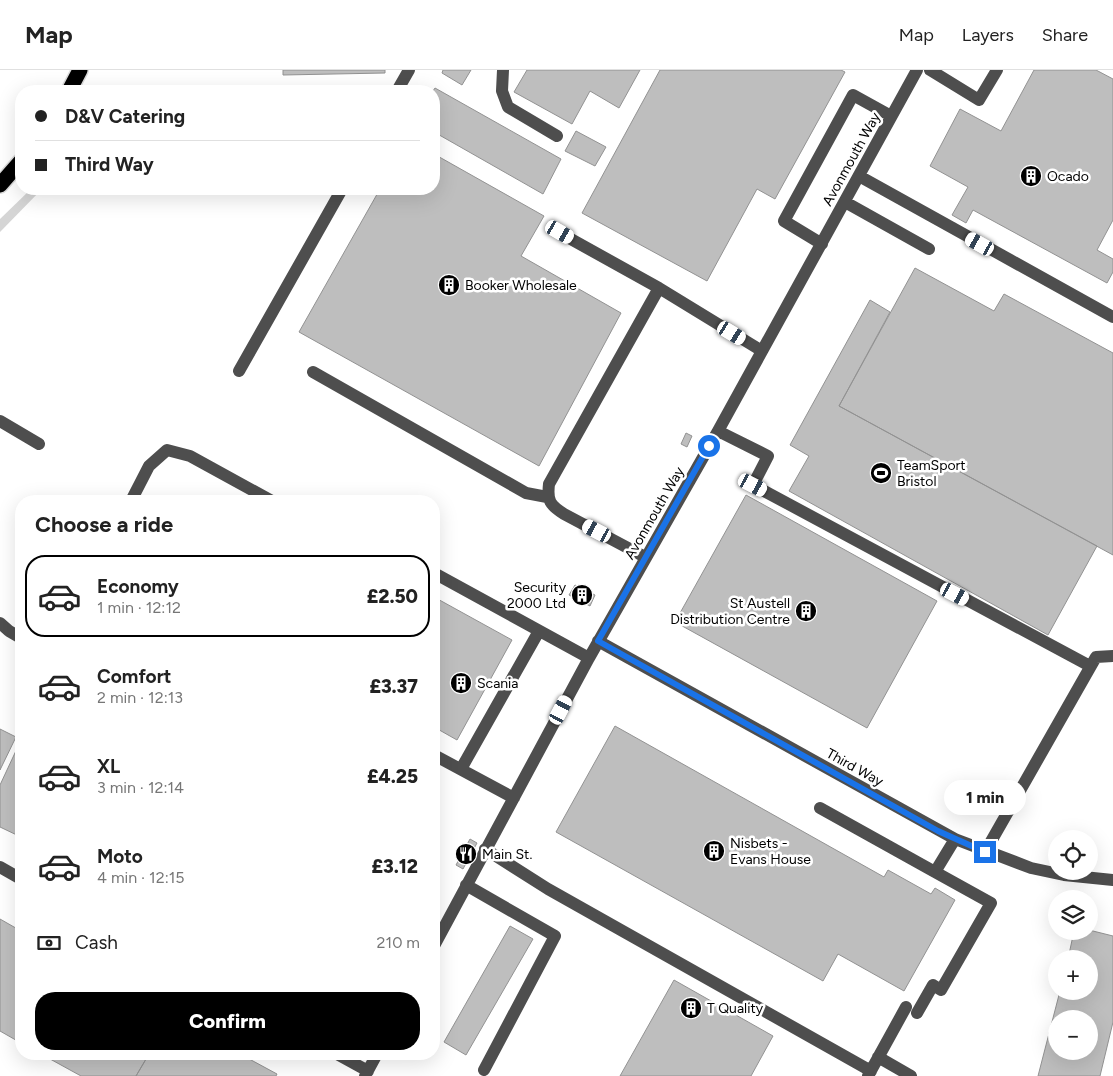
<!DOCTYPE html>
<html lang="en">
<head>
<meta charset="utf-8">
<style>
	:root { --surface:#fff; --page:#f2f2f2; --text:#222; --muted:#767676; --line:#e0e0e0; --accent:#000 }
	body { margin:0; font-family:Figtree,sans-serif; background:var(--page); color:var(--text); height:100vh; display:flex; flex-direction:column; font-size:19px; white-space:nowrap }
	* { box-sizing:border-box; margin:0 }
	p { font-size:16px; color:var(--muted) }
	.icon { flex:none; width:28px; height:28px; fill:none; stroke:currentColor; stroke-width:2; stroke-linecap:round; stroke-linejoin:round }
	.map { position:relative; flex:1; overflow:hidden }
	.side { position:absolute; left:15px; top:425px; width:425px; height:565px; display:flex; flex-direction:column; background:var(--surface); border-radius:20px; box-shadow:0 5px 20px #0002 }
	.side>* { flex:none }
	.top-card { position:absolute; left:15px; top:15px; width:425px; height:110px; border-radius:20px; box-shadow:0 5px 20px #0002; display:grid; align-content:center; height:110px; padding:0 20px; background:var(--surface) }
	.controls { position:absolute; left:1048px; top:760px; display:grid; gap:10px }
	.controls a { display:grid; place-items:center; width:50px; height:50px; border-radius:50%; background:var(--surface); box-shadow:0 5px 20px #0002; font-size:25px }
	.end { position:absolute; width:22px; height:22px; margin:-11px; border:6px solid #1a73e8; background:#fff; box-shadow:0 0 0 2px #fff }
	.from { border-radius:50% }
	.bubble { position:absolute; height:35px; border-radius:18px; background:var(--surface); box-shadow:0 5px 20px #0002; font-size:16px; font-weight:800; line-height:35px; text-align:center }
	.car { position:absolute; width:15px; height:30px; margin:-15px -8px; border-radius:6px; box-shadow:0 0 4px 1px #0007; background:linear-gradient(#fff 24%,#345 0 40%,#fff 0 76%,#345 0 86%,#fff 0) }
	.top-card b { display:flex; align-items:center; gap:18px; height:48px; font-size:19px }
	.top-card b+b { border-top:1px solid var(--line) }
	.top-card i { width:12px; height:12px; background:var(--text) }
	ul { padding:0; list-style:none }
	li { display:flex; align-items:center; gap:15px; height:82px; margin:0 10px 8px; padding:0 10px; border:2px solid transparent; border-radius:20px }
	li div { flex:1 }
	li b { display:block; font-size:19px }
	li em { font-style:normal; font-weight:800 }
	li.active { border-color:var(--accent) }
	li>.icon { width:45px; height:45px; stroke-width:1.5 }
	h2 { padding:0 20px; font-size:22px; line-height:60px }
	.pay { display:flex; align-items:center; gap:12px; height:55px; padding:0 20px; font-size:19px }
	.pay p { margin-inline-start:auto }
	.button { display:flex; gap:10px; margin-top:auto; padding:10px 20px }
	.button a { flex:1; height:58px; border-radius:20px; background:var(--accent); color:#fff; font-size:20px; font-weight:800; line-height:58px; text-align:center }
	header { display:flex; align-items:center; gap:30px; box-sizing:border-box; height:70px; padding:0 25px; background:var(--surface); border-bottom:1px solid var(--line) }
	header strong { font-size:24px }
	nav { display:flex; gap:28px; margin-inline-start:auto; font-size:18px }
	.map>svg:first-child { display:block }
	.green { fill:#d5d5d5 }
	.building { fill:#bebebe; stroke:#929292; fill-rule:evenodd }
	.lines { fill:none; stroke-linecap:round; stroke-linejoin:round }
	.highway-casing { stroke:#dbdbdb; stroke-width:18 }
	.minor { stroke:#4e4e4e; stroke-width:12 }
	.highway { stroke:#000; stroke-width:15 }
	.route { stroke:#1a73e8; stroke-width:6 }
	.labels { text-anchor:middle; stroke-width:5; stroke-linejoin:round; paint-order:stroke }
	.street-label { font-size:14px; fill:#000; stroke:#fff }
	.poi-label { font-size:14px; fill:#000; stroke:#fff; text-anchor:start }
</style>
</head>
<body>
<header>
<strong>Map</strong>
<nav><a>Map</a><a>Layers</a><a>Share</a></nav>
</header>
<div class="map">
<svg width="1113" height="1006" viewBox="0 0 1113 1006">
	<rect width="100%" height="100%" fill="#fff"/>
	<path class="green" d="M31 119H42L0 162V149Z"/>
	<path class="building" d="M283 0H385V3L283 5Z
		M443 0H471L462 15 442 3Z
		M527 0H640L619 38 590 21 572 54 514 22Z
		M660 0H841L845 2 775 129 757 119 707 211 582 143Z
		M1034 0H1096L1113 9V150L1097 180 1113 189V202L1107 213 973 140 966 153 952 145 968 117 930 96 960 39 1001 61Z
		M435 18 561 89 543 124 434 62 433 21Z
		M576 61 606 77 595 96 565 81Z
		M434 84 544 146 521 186 621 243 539 396 299 262 380 119H434Z
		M915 198 994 241 1004 224 1113 283V485L839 336Z
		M870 230 890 242 839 336 1097 476 1048 565 789 421 809 386 790 375Z
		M686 363 692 366 687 377 681 374Z
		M746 425 937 531 867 658 675 552Z
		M575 515 595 525 590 536 569 525Z
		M434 527 512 570 457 670 434 657Z
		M615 656 884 807 888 800 931 824 935 818 955 830 904 921 838 884 823 911 556 762Z
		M0 659 16 667 0 700Z
		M21 670V767L0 757V715Z
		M470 769 477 773 463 799 456 795Z
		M0 849 21 861V973L0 961Z
		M510 856 533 869 466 985 444 972Z
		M1089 860 1113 866V952L1100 1006H1038L1060 921H1089V889H1068L1074 861ZM1056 949H1089V981H1056Z
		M674 910 773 966 751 1006H620Z
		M41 984H149L136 1006H81Z
		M149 984H240L277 1004 276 1006H136Z"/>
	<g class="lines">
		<g class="highway-casing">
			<path id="highway" d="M69 21 80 0
				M0 115 21 91"/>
		</g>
		<path class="minor" d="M503 0 502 21 508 37 557 66
			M930 0 979 30 997 0
			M397 21 409 0
			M859 106 1113 247
			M845 132 929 179
			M560 163 659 218 762 281
			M822 174 784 151 853 25 891 46
			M239 301 342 119
			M313 302 526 423 547 427
			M0 351 39 374
			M718 361 768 386 753 415 1090 596
			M131 431 149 396 167 380 190 386 272 431
			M645 487 564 444C550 435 547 431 549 414L659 218
			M434 503 589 588
			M0 553 9 561 21 568
			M598 571 955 769 1031 798 1064 805 1113 810
			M434 685 514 728
			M461 699 539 561
			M820 738 935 802
			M485 779 548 819 871 1001
			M985 782 1096 587 1113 586
			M0 797 21 809
			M466 815 555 866 484 1000
			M434 876 589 588 718 361 917 0
			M917 943 933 915 941 920 991 833 935 802 955 769
			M337 984 368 1001
			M878 987 911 1006
			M365 1006 377 984
			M868 1006 906 937"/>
		<use href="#highway" class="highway"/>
	</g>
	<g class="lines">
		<path class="route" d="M709 376 598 571 938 761 985 782"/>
	</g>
	<defs>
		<g id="building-disc" transform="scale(1.125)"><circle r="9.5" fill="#000" stroke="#fff"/><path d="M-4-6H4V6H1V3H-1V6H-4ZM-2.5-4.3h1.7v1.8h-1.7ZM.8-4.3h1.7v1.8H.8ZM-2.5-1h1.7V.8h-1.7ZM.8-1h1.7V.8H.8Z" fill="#fff"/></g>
		<g id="stadium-disc" transform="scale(1.125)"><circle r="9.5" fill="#000" stroke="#fff"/><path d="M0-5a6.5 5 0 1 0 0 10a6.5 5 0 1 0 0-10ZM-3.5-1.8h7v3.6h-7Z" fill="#fff"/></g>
		<g id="restaurant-disc" transform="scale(1.125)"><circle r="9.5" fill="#000" stroke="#fff"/><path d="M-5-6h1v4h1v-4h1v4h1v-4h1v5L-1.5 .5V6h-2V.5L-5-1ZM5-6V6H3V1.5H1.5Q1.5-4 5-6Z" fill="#fff"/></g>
	</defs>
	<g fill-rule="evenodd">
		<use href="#building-disc" x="1031" y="106"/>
		<use href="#building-disc" x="449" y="215"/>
		<use href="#stadium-disc" x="881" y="403"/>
		<use href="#building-disc" x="582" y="525"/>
		<use href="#building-disc" x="806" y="541"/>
		<use href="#building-disc" x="461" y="613"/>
		<use href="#building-disc" x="714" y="781"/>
		<use href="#restaurant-disc" x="466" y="784"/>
		<use href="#building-disc" x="691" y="938"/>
	</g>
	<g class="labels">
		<g class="street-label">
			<text transform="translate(851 89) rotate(-61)" y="5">Avonmouth Way</text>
			<text transform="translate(654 443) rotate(-60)" y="5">Avonmouth Way</text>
			<text transform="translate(855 697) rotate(29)" y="5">Third Way</text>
		</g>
		<g class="poi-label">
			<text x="1047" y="111">Ocado</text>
			<text x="465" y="220">Booker Wholesale</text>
			<text x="897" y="400">TeamSport<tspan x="897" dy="16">Bristol</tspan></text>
			<text x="566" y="522" text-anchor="end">Security<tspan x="566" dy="16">2000 Ltd</tspan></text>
			<text x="790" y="538" text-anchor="end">St Austell<tspan x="790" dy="16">Distribution Centre</tspan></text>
			<text x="477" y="618">Scania</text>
			<text x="730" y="778">Nisbets -<tspan x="730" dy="16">Evans House</tspan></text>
			<text x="482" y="789">Main St.</text>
			<text x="707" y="943">T Quality</text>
		</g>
	</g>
</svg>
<div class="controls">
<a><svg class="icon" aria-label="locate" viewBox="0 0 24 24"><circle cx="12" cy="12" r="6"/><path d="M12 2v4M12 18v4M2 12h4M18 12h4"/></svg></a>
<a><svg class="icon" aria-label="layers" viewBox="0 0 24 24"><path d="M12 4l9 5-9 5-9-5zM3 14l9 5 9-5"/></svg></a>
<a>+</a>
<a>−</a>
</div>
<i class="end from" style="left:709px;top:376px"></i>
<i class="end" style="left:985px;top:782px"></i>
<div class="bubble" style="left:944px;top:710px;width:82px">1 min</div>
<i class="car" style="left:560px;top:162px;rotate:120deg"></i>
<i class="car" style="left:980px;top:174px;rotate:299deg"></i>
<i class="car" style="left:732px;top:263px;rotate:121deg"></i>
<i class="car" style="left:753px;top:415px;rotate:118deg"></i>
<i class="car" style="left:597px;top:461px;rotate:298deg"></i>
<i class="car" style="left:955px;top:524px;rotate:118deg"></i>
<i class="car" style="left:561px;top:640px;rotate:28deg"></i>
<div class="top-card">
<b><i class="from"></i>D&amp;V Catering</b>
<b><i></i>Third Way</b>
</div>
<section class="side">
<h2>Choose a ride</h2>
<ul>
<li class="active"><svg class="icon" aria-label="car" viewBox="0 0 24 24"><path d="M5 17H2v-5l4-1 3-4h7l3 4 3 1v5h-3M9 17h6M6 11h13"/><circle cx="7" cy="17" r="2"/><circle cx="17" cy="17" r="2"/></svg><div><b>Economy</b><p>1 min · 12:12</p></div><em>£2.50</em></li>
<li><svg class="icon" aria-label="car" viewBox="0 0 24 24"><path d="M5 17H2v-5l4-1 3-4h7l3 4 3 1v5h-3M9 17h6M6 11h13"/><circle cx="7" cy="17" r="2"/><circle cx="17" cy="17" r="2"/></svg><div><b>Comfort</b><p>2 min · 12:13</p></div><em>£3.37</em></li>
<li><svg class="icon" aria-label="car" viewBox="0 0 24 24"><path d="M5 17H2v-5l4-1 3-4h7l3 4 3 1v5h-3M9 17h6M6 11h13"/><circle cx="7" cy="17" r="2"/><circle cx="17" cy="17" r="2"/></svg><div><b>XL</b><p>3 min · 12:14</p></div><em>£4.25</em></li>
<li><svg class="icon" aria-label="car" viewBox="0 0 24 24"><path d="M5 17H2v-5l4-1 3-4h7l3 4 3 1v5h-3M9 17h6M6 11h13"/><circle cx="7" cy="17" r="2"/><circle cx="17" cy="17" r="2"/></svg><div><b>Moto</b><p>4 min · 12:15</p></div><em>£3.12</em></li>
</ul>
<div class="pay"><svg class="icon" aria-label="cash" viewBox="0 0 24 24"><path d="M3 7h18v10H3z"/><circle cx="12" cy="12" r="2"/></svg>Cash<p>210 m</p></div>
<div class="button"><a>Confirm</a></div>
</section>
</div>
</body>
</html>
